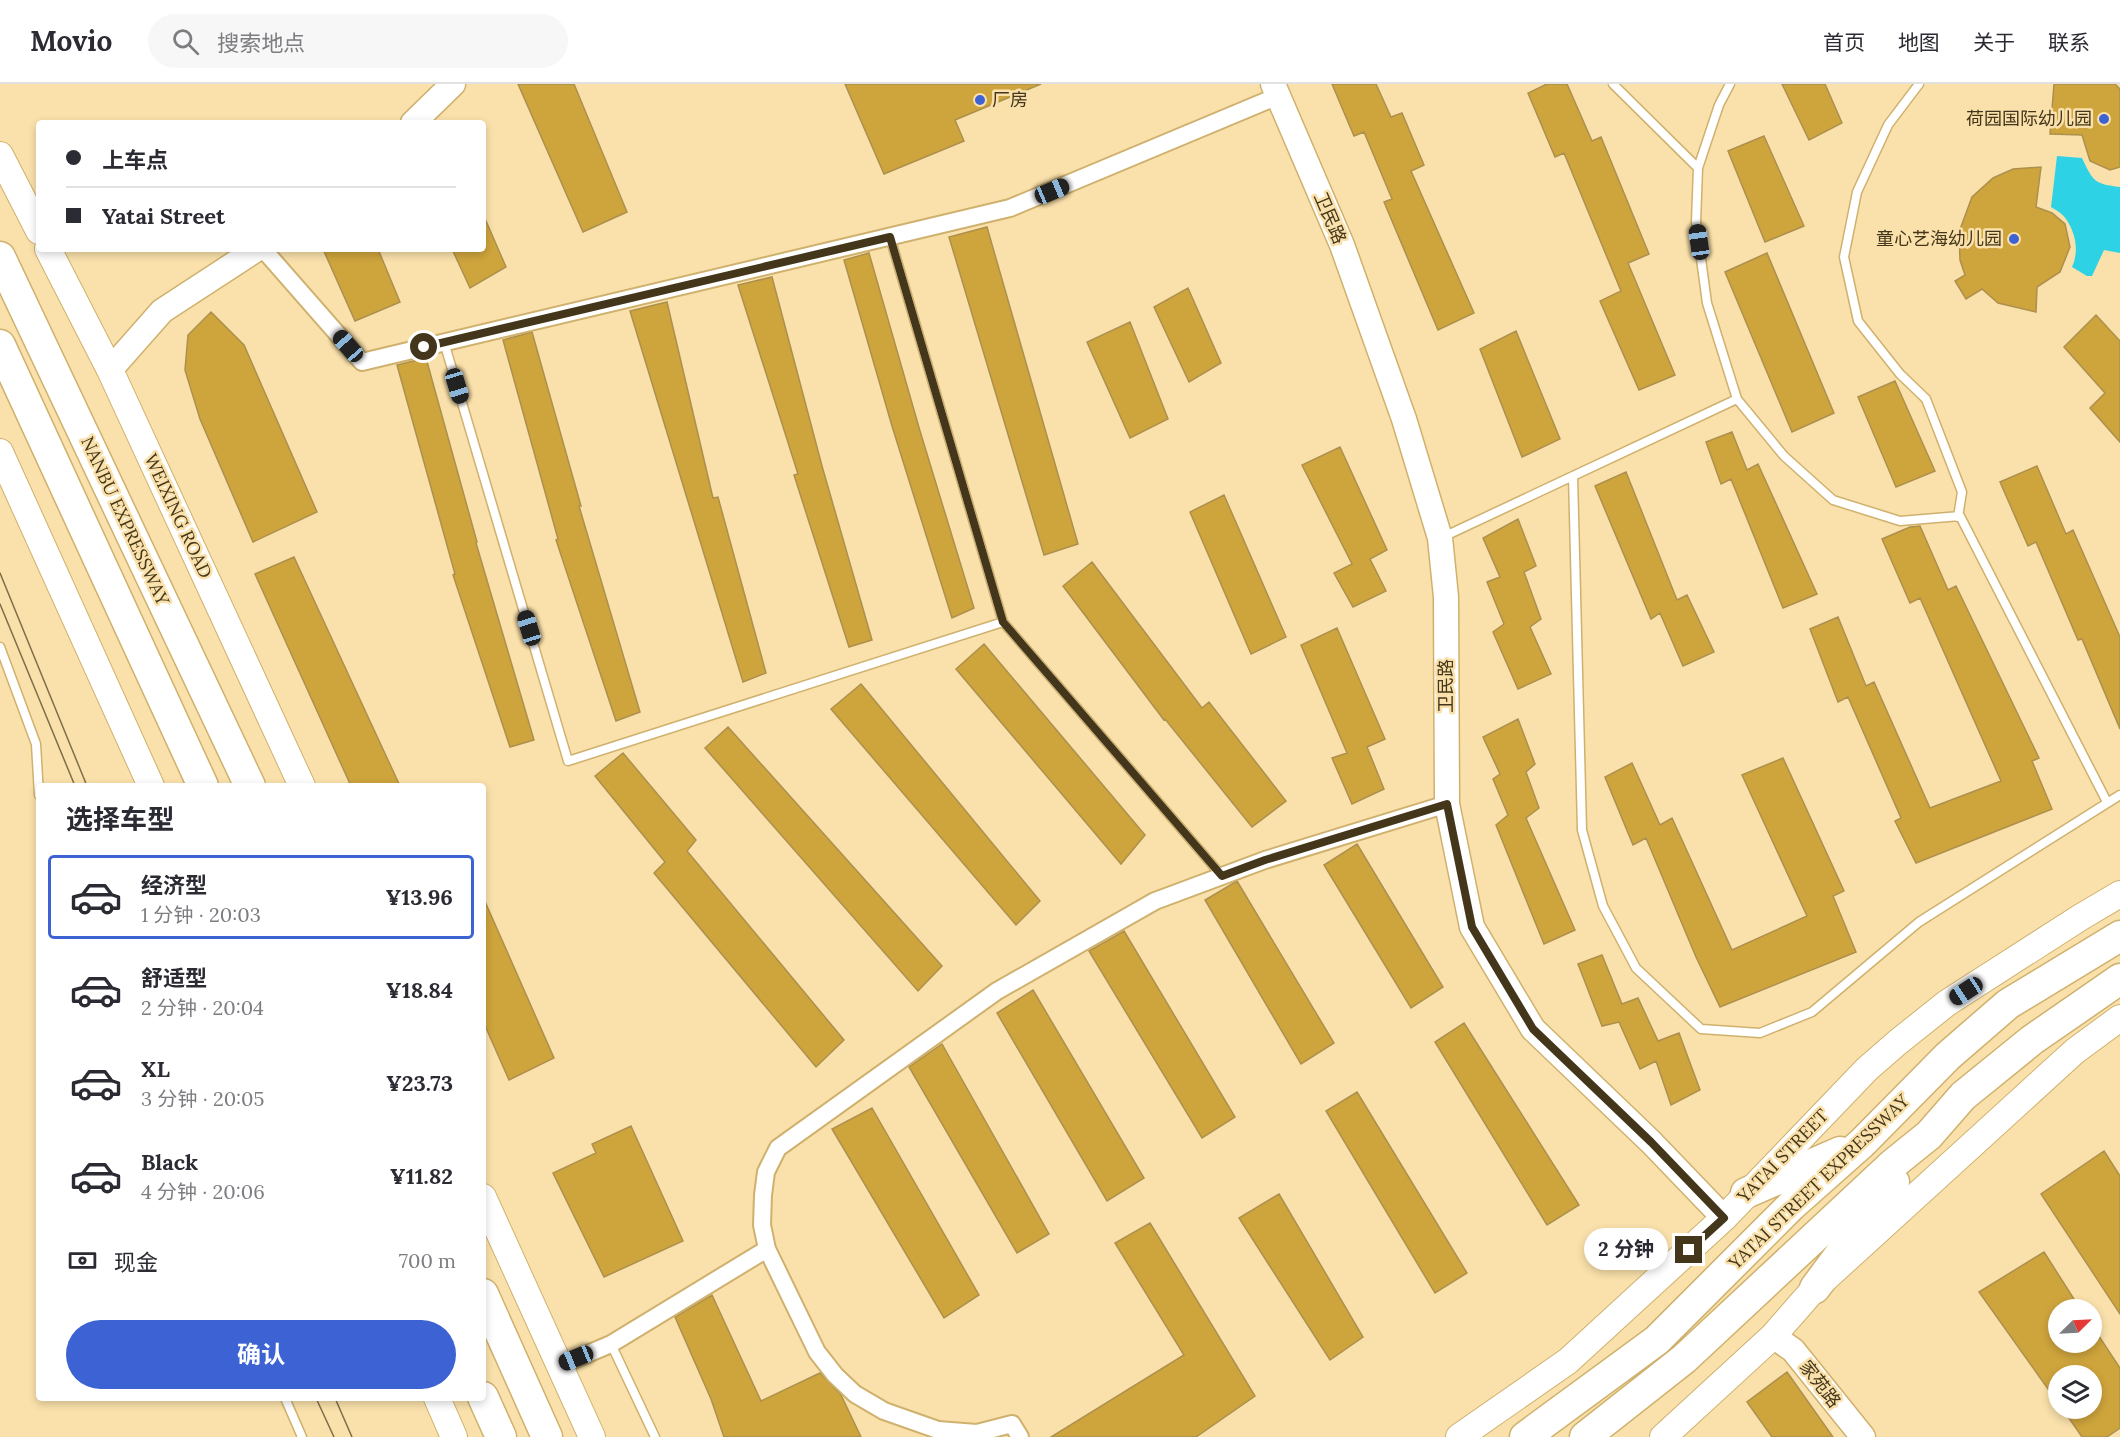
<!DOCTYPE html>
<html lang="zh">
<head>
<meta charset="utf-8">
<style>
	:root { --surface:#fff; --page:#f7f7f7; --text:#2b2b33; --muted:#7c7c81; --line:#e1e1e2; --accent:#3c62d3 }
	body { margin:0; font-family:Lora,"Noto Sans SC",serif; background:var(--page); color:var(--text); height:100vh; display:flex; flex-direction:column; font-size:22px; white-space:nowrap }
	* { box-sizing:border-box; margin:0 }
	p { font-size:20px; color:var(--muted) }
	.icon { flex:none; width:33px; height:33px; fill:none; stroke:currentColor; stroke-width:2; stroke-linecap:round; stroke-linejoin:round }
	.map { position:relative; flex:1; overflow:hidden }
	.side { position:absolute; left:36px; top:699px; width:450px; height:618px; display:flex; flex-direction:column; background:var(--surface); border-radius:6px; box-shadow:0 3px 9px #0003 }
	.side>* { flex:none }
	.banner { position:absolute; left:36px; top:36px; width:450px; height:132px; border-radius:6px; box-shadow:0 3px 9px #0003; display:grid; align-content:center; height:132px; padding:0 30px; background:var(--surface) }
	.needle { width:39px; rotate:66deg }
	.tools { position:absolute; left:2048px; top:1215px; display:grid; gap:12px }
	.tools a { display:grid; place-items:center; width:54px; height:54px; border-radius:50%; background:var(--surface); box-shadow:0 3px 9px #0003; font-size:30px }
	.end { position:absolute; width:27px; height:27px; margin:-14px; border:8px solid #43361a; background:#fff; box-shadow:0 0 0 3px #fff }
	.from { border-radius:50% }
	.bubble { position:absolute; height:42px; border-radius:21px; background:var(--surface); box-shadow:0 3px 9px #0003; font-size:20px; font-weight:700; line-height:42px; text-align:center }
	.car { position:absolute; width:18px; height:36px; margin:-18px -9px; border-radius:8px; box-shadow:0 0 4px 2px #0007; background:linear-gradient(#222 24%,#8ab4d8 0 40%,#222 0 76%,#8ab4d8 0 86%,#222 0) }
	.banner b { display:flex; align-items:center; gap:21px; height:57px; font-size:22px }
	.banner b+b { border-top:2px solid var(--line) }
	.banner i { width:15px; height:15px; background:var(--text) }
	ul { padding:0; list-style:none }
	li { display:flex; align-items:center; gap:18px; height:84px; margin:0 12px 9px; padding:0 18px; border:3px solid transparent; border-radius:6px }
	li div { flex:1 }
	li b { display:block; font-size:22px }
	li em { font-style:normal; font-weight:700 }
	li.current { border-color:var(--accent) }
	li>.icon { width:54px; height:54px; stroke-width:1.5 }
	h2 { padding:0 30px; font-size:27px; line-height:72px }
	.pay { display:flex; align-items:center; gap:15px; height:66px; padding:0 30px; font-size:22px }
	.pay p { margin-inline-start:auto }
	.button { display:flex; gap:12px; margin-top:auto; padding:12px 30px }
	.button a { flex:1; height:69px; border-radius:36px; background:var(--accent); color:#fff; font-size:24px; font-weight:700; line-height:69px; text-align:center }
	header { display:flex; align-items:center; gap:36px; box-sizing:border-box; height:84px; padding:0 30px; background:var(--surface); border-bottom:2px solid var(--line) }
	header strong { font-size:28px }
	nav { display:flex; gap:33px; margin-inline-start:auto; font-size:21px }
	.search { width:420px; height:54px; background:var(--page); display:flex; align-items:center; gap:15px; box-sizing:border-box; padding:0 21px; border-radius:33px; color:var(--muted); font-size:22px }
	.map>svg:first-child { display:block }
	.water { fill:#2dd3e5 }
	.building { fill:#cea43c; stroke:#ad904d; stroke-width:1.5 }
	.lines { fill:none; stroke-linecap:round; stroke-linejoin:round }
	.lane-casing { stroke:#cfb16d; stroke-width:11 }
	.street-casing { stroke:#cfb16d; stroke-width:20 }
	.secondary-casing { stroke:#cfb16d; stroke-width:27 }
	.primary-casing { stroke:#cfb16d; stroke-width:28 }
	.highway-casing { stroke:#cfb16d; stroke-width:33 }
	.lane { stroke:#fff; stroke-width:8 }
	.street { stroke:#fff; stroke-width:16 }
	.secondary { stroke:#fff; stroke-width:24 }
	.primary { stroke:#fff; stroke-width:26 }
	.highway { stroke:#fff; stroke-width:30 }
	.tram { stroke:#7f6e49; stroke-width:1.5 }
	.route { stroke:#43361a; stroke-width:8 }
	.poi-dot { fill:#3c62d3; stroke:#fae1ab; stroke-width:2 }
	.labels { text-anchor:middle; stroke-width:5; stroke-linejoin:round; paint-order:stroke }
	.poi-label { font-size:18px; fill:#43361a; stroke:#fae1ab; text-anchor:end }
	.street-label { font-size:18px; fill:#43361a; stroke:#fae1ab }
</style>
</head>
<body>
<header>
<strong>Movio</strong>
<div class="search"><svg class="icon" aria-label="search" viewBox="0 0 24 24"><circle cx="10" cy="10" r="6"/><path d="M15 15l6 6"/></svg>搜索地点</div>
<nav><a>首页</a><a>地图</a><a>关于</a><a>联系</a></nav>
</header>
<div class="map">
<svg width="2120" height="1353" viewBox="0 0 2120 1353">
	<rect width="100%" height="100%" fill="#fae1ab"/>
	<path class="water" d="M2057 72 2082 74C2093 97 2094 100 2120 103V169L2104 166 2092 192H2087L2072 183C2079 168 2076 149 2066 135 2063 130 2056 126 2051 123Z"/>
	<path class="building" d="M518 0H574L627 128 583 148Z
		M845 0H1041L955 36 964 57 884 90Z
		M1332 0H1376L1391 33 1402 29 1424 81 1411 87 1474 229 1438 246 1384 118 1392 115 1364 48 1354 52Z
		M1547 0H1567L1592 57 1601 53 1649 170 1628 179 1675 291 1639 306 1600 217 1621 207 1564 69 1555 73 1528 9Z
		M1782 0H1825L1842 39 1809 56Z
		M2054 0H2115L2120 5V83L2110 86 2090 77 2082 51 2050 50Z
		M1764 52 1804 142 1765 158 1728 67Z
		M2041 83 2036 123 2052 129 2065 140 2070 163 2060 188 2037 203 2036 228 1998 219 1982 205 1966 215 1955 197 1965 191 1960 176 1959 148 1972 113 1993 94 2013 85Z
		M483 130 506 183 470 204 452 165H483Z
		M987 143 1078 460 1044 471 949 153Z
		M323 165H378L400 218 355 237Z
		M869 169 920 347 974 524 952 534 892 342 844 176Z
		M1767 169 1834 329 1792 348 1725 188Z
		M772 193 822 382 872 556 849 563 794 391 798 390 738 201Z
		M1188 204 1221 279 1189 298 1154 223Z
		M667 218 713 414 718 413 766 589 743 598 630 227Z
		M211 228 244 261 317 428 253 458 200 335 185 286 188 251Z
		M2096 231 2120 257V358L2090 324 2105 309 2064 263Z
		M1130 238 1168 335 1130 354 1087 258Z
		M1516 247 1560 355 1522 373 1480 265Z
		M532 248 581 422H579L640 628 616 637 556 456 558 455 503 256Z
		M426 274 477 458 476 459 534 656 510 663 453 491 455 490 397 281Z
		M1895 297 1935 387 1896 403 1858 313Z
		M1732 348 1747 386 1758 380 1817 510 1783 524 1731 395 1721 400 1706 358Z
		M1340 363 1387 466 1370 475 1386 507 1353 523 1334 489 1352 480 1302 381Z
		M2037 382 2066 450 2073 446 2120 553V645L2082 555 2078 556 2036 458 2028 462 2000 398Z
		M1626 388 1677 516 1687 511 1714 568 1683 582 1660 529 1651 535 1595 402Z
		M1224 411 1286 553 1251 570 1190 428Z
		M1518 435 1536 482 1524 488 1541 535 1530 543 1551 590 1518 605 1493 548 1504 540 1487 498 1500 493 1483 454Z
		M1920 442 1948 506 1956 502 2039 674 2032 677 2052 725 1916 779 1895 737 1901 734 1848 613 1838 618 1810 545 1838 533 1866 602 1874 598 1930 724 2001 697 1920 514 1910 519 1882 455 1910 443Z
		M294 473 400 702H351L255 490Z
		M1092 478 1202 624 1209 618 1286 717 1252 743 1165 635 1164 636 1063 502Z
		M1337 544 1385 655 1367 663 1384 705 1352 720 1332 674 1347 669 1301 561Z
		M984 560 1145 751 1121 780 956 585Z
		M861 600 1040 817 1016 841 831 625Z
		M1518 635 1535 680 1526 688 1539 724 1526 734 1575 846 1544 860 1496 741 1508 731 1493 695 1500 690 1483 653Z
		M728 643 942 882 918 907 705 664Z
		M623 669 696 756 687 767 844 956 816 983 654 789 665 778 595 692Z
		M1783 674 1844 807 1833 812 1856 868 1720 923 1696 873 1646 754 1633 761 1605 693 1632 679 1660 741 1672 734 1732 866 1807 832 1742 691Z
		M1357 760 1443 903 1411 924 1324 781Z
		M1237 797 1334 959 1301 980 1205 816Z
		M483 813 554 974 509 996 483 937Z
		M1124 847 1235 1033 1202 1054 1089 867Z
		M1602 871 1622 920 1638 914 1658 957 1679 949 1700 1006 1671 1021 1656 977 1640 985 1619 938 1602 942 1578 880Z
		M1033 906 1144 1094 1107 1117 997 929Z
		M1464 939 1579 1121 1547 1141 1435 958Z
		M942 960 1049 1150 1017 1169 909 983Z
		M1357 1008 1467 1189 1435 1209 1326 1027Z
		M872 1024 979 1211 944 1234 832 1045Z
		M631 1042 683 1157 604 1193 553 1089 596 1069 592 1060Z
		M2104 1067 2120 1092V1230L2041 1110Z
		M1279 1110 1363 1253 1330 1276 1239 1134Z
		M1150 1139 1255 1312 1196 1353H1051L1184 1271 1115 1159Z
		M2044 1168 2081 1226H2058V1258H2091V1240L2120 1284V1344L2107 1353H2082L2062 1324H2091V1292H2058V1319L1979 1208Z
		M712 1211 761 1317 820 1289 841 1311 861 1353H724L711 1315 675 1233Z
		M1787 1288 1833 1353H1772L1747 1318Z"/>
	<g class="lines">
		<g class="lane-casing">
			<path id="lane" d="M1613 0 1698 84
				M1730 0 1719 21 1698 84 1696 138 1707 219 1737 315 1784 372 1833 416 1900 437 1960 432 2107 718
				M1919 0 1888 41 1857 108 1844 173 1858 237 1900 290 1926 315 1962 408 1958 433
				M890 153 1003 538 1222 792
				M444 258 568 677 1003 538
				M1573 392 1582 746 1603 822 1636 884 1701 945 1760 949 1812 928 1919 838 2120 711
				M1441 454 1737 315
				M0 563 36 660 39 711
				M611 1260 655 1353
				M285 1314 302 1353"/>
		</g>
		<g class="street-casing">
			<path id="street" d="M263 165 362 278 1010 124 1278 12
				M559 1282 611 1260 767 1165
				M1020 1353 1012 1340 977 1349 938 1346 884 1327 855 1310 835 1291 817 1268 767 1165 762 1141 763 1111 766 1088 778 1064 997 907 1155 817 1265 776 1447 720"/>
		</g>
		<g class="secondary-casing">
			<path id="secondary" d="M1273 0 1342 161 1404 335 1440 454 1446 513 1447 720 1472 843 1533 945 1651 1058 1724 1134
				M413 39 453 0
				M110 286 162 227 257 165
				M1773 1252 1793 1266 1863 1353"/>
		</g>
		<g class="primary-casing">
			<path id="primary" d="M0 71 39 147
				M48 165 110 286 302 702
				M0 368 151 702
				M483 1113 592 1353
				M437 1314 454 1353
				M1459 1353 1568 1277 1724 1134 1867 985 1898 958 1947 919 2081 833 2120 810
				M1663 1353 1773 1252 1815 1204 2075 967 2120 934"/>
		</g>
		<g class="highway-casing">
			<path id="highway" d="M0 173 250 702
				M0 261 203 702
				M1746 1109 1840 1068
				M1815 1204 1894 1098
				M483 1210 547 1353
				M483 1313 501 1353
				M1525 1353 1657 1256 1791 1122 1862 1059 1948 972 2008 920 2120 852
				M1585 1353 1684 1275 1893 1080 1929 1051 1963 1012 2032 956 2120 895"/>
		</g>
		<use href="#lane" class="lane"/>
		<use href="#street" class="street"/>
		<use href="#secondary" class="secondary"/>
		<use href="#primary" class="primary"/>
		<use href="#highway" class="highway"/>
		<path class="tram" d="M0 489 87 702
			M0 520 75 702
			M316 1314 334 1353
			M335 1314 352 1353"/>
	</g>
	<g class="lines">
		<path class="route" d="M424 263 890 153 1003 538 1222 792 1265 776 1447 720 1472 843 1533 945 1651 1058 1724 1134 1689 1166"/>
	</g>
	<g class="poi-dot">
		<circle cx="980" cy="16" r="6"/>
		<circle cx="2104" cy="35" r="6"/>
		<circle cx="2014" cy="155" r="6"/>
	</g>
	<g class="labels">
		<g class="poi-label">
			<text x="992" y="22" text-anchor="start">厂房</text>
			<text x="2092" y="41">荷园国际幼儿园</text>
			<text x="2002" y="161">童心艺海幼儿园</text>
		</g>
		<g class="street-label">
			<text transform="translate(1330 134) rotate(67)" y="6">卫民路</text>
			<text transform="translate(178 432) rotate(65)" y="6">WEIXING ROAD</text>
			<text transform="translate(125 437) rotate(65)" y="6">NANBU EXPRESSWAY</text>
			<text transform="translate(1446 602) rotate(-90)" y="6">卫民路</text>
			<text transform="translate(1783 1072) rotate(-46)" y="6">YATAI STREET</text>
			<text transform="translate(1819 1098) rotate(-44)" y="6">YATAI STREET EXPRESSWAY</text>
			<text transform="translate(1820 1300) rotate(52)" y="6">家苑路</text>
		</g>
	</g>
</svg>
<div class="tools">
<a><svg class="needle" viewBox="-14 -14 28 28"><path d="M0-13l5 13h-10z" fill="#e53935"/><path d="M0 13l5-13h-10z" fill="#7c7c81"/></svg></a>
<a><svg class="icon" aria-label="layers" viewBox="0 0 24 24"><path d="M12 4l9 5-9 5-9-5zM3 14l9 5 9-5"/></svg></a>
</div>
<i class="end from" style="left:424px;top:263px"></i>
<i class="end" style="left:1689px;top:1166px"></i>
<div class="bubble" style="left:1584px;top:1144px;width:84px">2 分钟</div>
<i class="car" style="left:1052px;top:107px;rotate:67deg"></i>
<i class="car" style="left:1699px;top:158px;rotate:352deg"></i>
<i class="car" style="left:348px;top:262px;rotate:319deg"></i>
<i class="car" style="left:457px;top:302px;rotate:163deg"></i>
<i class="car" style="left:529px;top:544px;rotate:343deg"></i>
<i class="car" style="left:1966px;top:907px;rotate:237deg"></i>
<i class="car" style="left:576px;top:1274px;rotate:248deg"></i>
<div class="banner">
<b><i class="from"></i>上车点</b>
<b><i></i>Yatai Street</b>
</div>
<section class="side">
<h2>选择车型</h2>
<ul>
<li class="current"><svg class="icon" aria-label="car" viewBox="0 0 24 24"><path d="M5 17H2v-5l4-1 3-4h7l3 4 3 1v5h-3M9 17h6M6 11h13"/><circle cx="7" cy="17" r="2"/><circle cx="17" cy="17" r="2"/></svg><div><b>经济型</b><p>1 分钟 · 20:03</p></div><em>¥13.96</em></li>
<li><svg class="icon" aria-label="car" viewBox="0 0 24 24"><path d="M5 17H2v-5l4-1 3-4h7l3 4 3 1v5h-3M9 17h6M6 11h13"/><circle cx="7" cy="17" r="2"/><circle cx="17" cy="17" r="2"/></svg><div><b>舒适型</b><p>2 分钟 · 20:04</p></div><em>¥18.84</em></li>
<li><svg class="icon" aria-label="car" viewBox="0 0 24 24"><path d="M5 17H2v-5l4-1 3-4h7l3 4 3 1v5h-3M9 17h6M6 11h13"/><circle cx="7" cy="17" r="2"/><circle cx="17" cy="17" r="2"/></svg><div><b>XL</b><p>3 分钟 · 20:05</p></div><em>¥23.73</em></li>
<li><svg class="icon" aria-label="car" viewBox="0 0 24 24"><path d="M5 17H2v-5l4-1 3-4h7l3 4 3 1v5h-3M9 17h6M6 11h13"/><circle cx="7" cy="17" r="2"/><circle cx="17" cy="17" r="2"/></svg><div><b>Black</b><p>4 分钟 · 20:06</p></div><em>¥11.82</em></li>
</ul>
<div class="pay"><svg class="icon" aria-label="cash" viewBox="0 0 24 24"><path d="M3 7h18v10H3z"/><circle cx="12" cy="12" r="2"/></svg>现金<p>700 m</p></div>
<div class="button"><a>确认</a></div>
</section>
</div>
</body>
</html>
